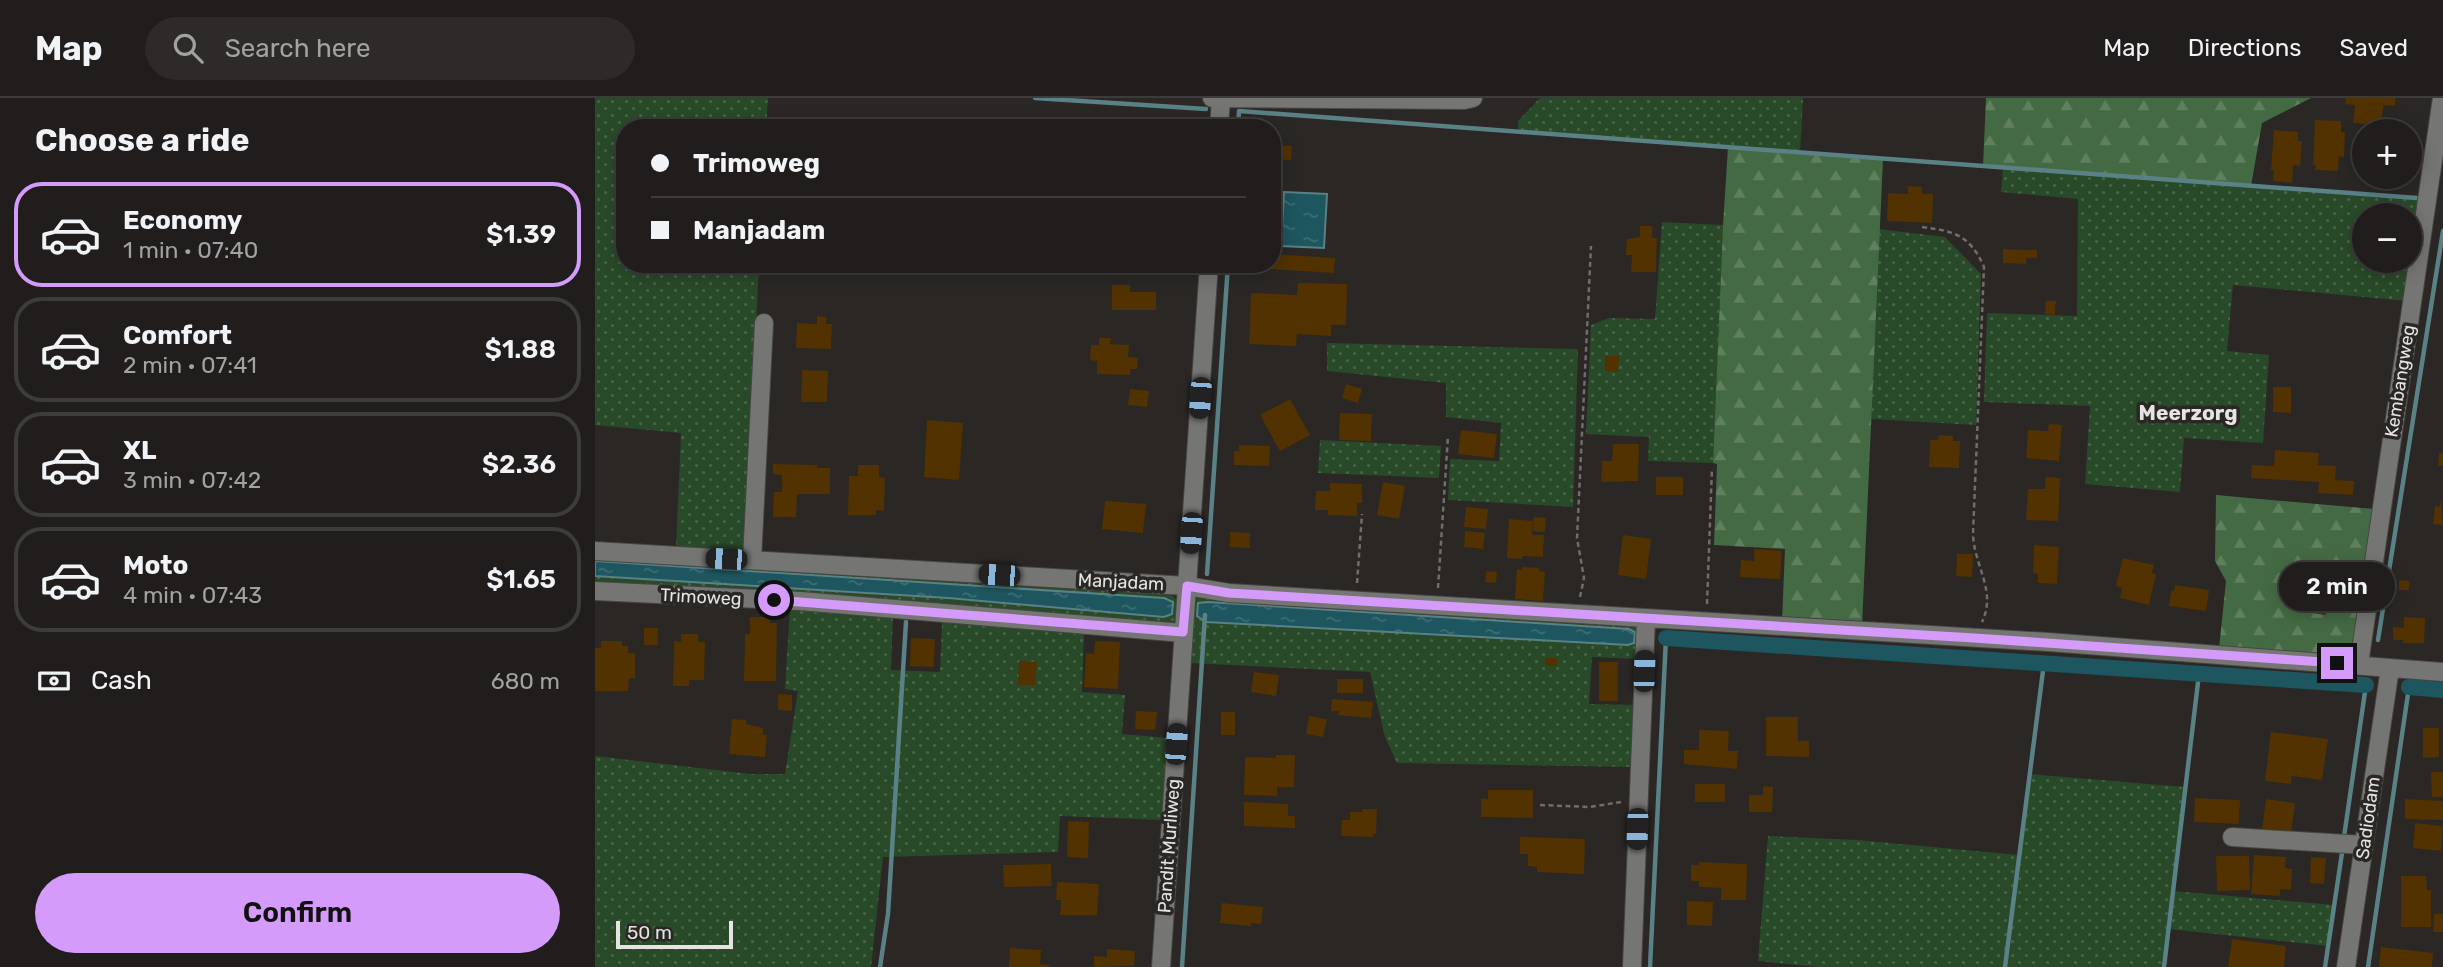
<!DOCTYPE html>
<html lang="en">
<head>
<meta charset="utf-8">
<style>
	:root { --surface:#201d1c; --page:#2d2a29; --text:#f1f3f6; --muted:#a2a2a3; --line:#3d3b3b; --accent:#d59bfa }
	body { margin:0; font-family:Rubik,sans-serif; background:var(--page); color:var(--text); height:100vh; display:flex; flex-direction:column; font-size:26px; white-space:nowrap }
	* { box-sizing:border-box; margin:0 }
	p { font-size:23px; color:var(--muted) }
	.icon { flex:none; width:38px; height:38px; fill:none; stroke:currentColor; stroke-width:2; stroke-linecap:round; stroke-linejoin:round }
	.map { position:relative; flex:1; overflow:hidden }
	.drawer { display:flex; flex-direction:column; background:var(--surface); width:595px }
	.drawer>* { flex:none }
	.hud { position:absolute; left:21px; top:21px; width:665px; height:154px; border-radius:28px; box-shadow:0 4px 18px #0003,0 0 0 2px var(--line); display:grid; align-content:center; height:154px; padding:0 35px; background:var(--surface) }
	.buttons { position:absolute; left:1757px; top:21px; display:grid; gap:14px }
	.buttons a { display:grid; place-items:center; width:70px; height:70px; border-radius:50%; background:var(--surface); box-shadow:0 4px 18px #0003,0 0 0 2px var(--line); font-size:35px }
	.scale { position:absolute; left:21px; bottom:18px; width:117px; box-sizing:border-box; padding-left:7px; border:4px solid #e5e4e2; border-top:0; font-size:19px; line-height:24px; white-space:nowrap; color:#e5e4e2; -webkit-text-stroke:5px #2a2725; paint-order:stroke }
	.end { position:absolute; width:32px; height:32px; margin:-16px; border:9px solid #d59bfa; background:#111; box-shadow:0 0 0 4px #111 }
	.from { border-radius:50% }
	.bubble { position:absolute; height:49px; border-radius:24px; background:var(--surface); box-shadow:0 4px 18px #0003,0 0 0 2px var(--line); font-size:23px; font-weight:600; line-height:49px; text-align:center }
	.car { position:absolute; width:21px; height:42px; margin:-21px -10px; border-radius:9px; box-shadow:0 0 5px 2px #0007; background:linear-gradient(#222 24%,#8ab4d8 0 40%,#222 0 76%,#8ab4d8 0 86%,#222 0) }
	.hud b { display:flex; align-items:center; gap:24px; height:66px; font-size:26px }
	.hud b+b { border-top:2px solid var(--line) }
	.hud i { width:18px; height:18px; background:var(--text) }
	ul { padding:0; list-style:none }
	li { display:flex; align-items:center; gap:21px; height:105px; margin:0 14px 10px; padding:0 21px; border:4px solid var(--line); border-radius:28px }
	li div { flex:1 }
	li b { display:block; font-size:26px }
	li em { font-style:normal; font-weight:600 }
	li.on { border-color:var(--accent) }
	li>.icon { width:63px; height:63px; stroke-width:1.5 }
	h2 { padding:0 35px; font-size:32px; line-height:84px }
	.pay { display:flex; align-items:center; gap:18px; height:77px; padding:0 35px; font-size:26px }
	.pay p { margin-inline-start:auto }
	.action { display:flex; gap:14px; margin-top:auto; padding:14px 35px }
	.action a { flex:1; height:80px; border-radius:42px; background:var(--accent); color:#111; font-size:28px; font-weight:600; line-height:80px; text-align:center }
	header { display:flex; align-items:center; gap:42px; box-sizing:border-box; height:98px; padding:0 35px; background:var(--surface); border-bottom:2px solid var(--line) }
	header strong { font-size:33px }
	nav { display:flex; gap:38px; margin-inline-start:auto; font-size:24px }
	.search { width:490px; height:63px; background:var(--page); display:flex; align-items:center; gap:18px; box-sizing:border-box; padding:0 24px; border-radius:38px; color:var(--muted); font-size:26px }
	main { display:flex; flex:1; min-height:0 }
	.map>svg:first-child { display:block }
	.grass { fill:url(#grass-dots); fill-rule:evenodd }
	.forest { fill:url(#forest-firs) }
	.water { fill:url(#water-ripples); stroke:#598186; stroke-width:2 }
	.lines { fill:none; stroke-linecap:round; stroke-linejoin:round }
	.stream { stroke:#598186; stroke-width:4.5 }
	.canal { stroke:#1d565e; stroke-width:16 }
	.building { fill:#523201 }
	.minor-casing { stroke:#484543; stroke-width:20 }
	.path { stroke:#706d6b; stroke-width:2.5; stroke-dasharray:5 3.5; stroke-linecap:butt }
	.minor { stroke:#757674; stroke-width:18 }
	.route { stroke:#d59bfa; stroke-width:9 }
	.labels { text-anchor:middle; stroke-width:7; stroke-linejoin:round; paint-order:stroke }
	.street-label { font-size:18px; fill:#e5e4e2; stroke:#2a2725 }
	.quarter-label { font-size:21px; font-weight:bold; fill:#e5e4e2; stroke:#2a2725 }
</style>
</head>
<body>
<header>
<strong>Map</strong>
<div class="search"><svg class="icon" aria-label="search" viewBox="0 0 24 24"><circle cx="10" cy="10" r="6"/><path d="M15 15l6 6"/></svg>Search here</div>
<nav><a>Map</a><a>Directions</a><a>Saved</a></nav>
</header>
<main>
<section class="drawer">
<h2>Choose a ride</h2>
<ul>
<li class="on"><svg class="icon" aria-label="car" viewBox="0 0 24 24"><path d="M5 17H2v-5l4-1 3-4h7l3 4 3 1v5h-3M9 17h6M6 11h13"/><circle cx="7" cy="17" r="2"/><circle cx="17" cy="17" r="2"/></svg><div><b>Economy</b><p>1 min · 07:40</p></div><em>$1.39</em></li>
<li><svg class="icon" aria-label="car" viewBox="0 0 24 24"><path d="M5 17H2v-5l4-1 3-4h7l3 4 3 1v5h-3M9 17h6M6 11h13"/><circle cx="7" cy="17" r="2"/><circle cx="17" cy="17" r="2"/></svg><div><b>Comfort</b><p>2 min · 07:41</p></div><em>$1.88</em></li>
<li><svg class="icon" aria-label="car" viewBox="0 0 24 24"><path d="M5 17H2v-5l4-1 3-4h7l3 4 3 1v5h-3M9 17h6M6 11h13"/><circle cx="7" cy="17" r="2"/><circle cx="17" cy="17" r="2"/></svg><div><b>XL</b><p>3 min · 07:42</p></div><em>$2.36</em></li>
<li><svg class="icon" aria-label="car" viewBox="0 0 24 24"><path d="M5 17H2v-5l4-1 3-4h7l3 4 3 1v5h-3M9 17h6M6 11h13"/><circle cx="7" cy="17" r="2"/><circle cx="17" cy="17" r="2"/></svg><div><b>Moto</b><p>4 min · 07:43</p></div><em>$1.65</em></li>
</ul>
<div class="pay"><svg class="icon" aria-label="cash" viewBox="0 0 24 24"><path d="M3 7h18v10H3z"/><circle cx="12" cy="12" r="2"/></svg>Cash<p>680 m</p></div>
<div class="action"><a>Confirm</a></div>
</section>
<div class="map">
<svg width="1848" height="869" viewBox="0 0 1848 869">
	<defs>
		<pattern id="grass-dots" width="8" height="8" patternUnits="userSpaceOnUse" patternTransform="scale(1.75)"><rect width="8" height="8" fill="#294a28"/><path d="M2 2h.1M6 6h.1" fill="none" stroke="#486447" stroke-width="1.8" stroke-linecap="round"/></pattern>
		<pattern id="forest-firs" width="22" height="20" patternUnits="userSpaceOnUse" patternTransform="scale(1.75)"><rect width="22" height="20" fill="#446a43"/><path d="M5 1l3.5 6h-7zM16 11l3.5 6h-7z" fill="#5f7f5e"/></pattern>
		<pattern id="water-ripples" width="26" height="14" patternUnits="userSpaceOnUse" patternTransform="scale(1.75)"><rect width="26" height="14" fill="#1d565e"/><path d="M2 4q2-2 4 0t4 0M15 11q2-2 4 0t4 0" fill="none" stroke="#3e6e75"/></pattern>
	</defs>
	<rect width="100%" height="100%" fill="#2a2725"/>
	<path class="grass" d="M0 0H173L171 30H30V166H164L150 454 81 451 86 335 0 327Z
		M945 0H1208L1205 55 923 34V23Z
		M1408 70 1827 101 1812 203 1638 187 1632 253 1674 257 1668 345 1589 340 1585 394 1490 386 1495 308 1389 304 1392 215 1482 218 1483 101 1406 94ZM1769 117H1815V163H1769Z
		M1067 124 1128 127 1118 365 1053 363 1054 339 991 336 996 227 1014 220 1060 221Z
		M1284 131 1350 139 1386 176 1381 327 1276 321Z
		M732 245 983 251 978 409 853 402 855 361 904 363 906 325 851 319V285L732 273Z
		M725 342 846 348 844 380 723 375Z
		M0 457 573 493 584 504 582 521 579 526 0 488V478C190 488 380 502 569 519V500L0 463Z
		M606 499 1042 528 1044 561 997 559 994 606 1042 607 1040 669 802 665 790 639 775 574 595 565 600 501ZM603 505 1034 531 1040 535 1039 545 1033 547 611 524 602 517Z
		M195 510 298 517 296 572 345 574 347 524 489 534 487 594 530 597 527 636 573 640 568 722 465 718 463 754 288 759 276 869H0V658L156 676H190L203 593 190 591Z
		M1435 676 1590 689 1578 793 1739 807 1733 848 1574 831 1569 869H1224L1163 863 1173 738 1262 742 1424 757Z"/>
	<path class="forest" d="M1391 0H1716L1667 25 1656 88 1388 68Z
		M1133 49 1288 61 1267 528 1187 523 1190 451 1119 447 1122 366 1118 365 1128 127Z
		M1621 397 1779 411 1758 558 1750 561 1624 551 1631 483 1620 463Z"/>
	<path class="water" d="M689 94 732 96 729 150 686 148Z
		M0 463 569 500 578 504 577 516 569 519 353 500 0 478Z
		M613 504 1034 531 1040 534 1039 545 1033 547 611 524 602 518 603 505Z"/>
	<g class="lines">
		<path class="stream" d="M440 0 611 11
			M643 30 644 13 1822 100
			M612 476 633 166
			M1783 542 1848 133
			M1749 739 1771 587
			M285 869 293 816 311 524
			M587 869 610 517
			M1055 869 1071 540
			M1410 869 1449 565
			M1569 869 1604 576
			M1730 869 1747 755
			M1773 869 1814 589"/>
		<path class="canal" d="M1071 540 1771 587
			M1814 589 1848 592"/>
	</g>
	<path class="building" d="M1751 0H1800V8L1788 7 1786 27 1758 25 1760 7 1750 6Z
		M328 21 360 23V30H327Z
		M1720 22 1746 23V34H1750L1749 59 1744 58 1743 73 1720 72 1721 67H1718Z
		M1679 32 1703 34V43H1707L1705 68 1698 67 1697 85 1678 83 1679 72H1676Z
		M1815 44 1818 45 1817 63H1815Z
		M677 47 697 48 696 62 677 61Z
		M1313 88 1327 89V96H1338L1337 125 1292 123 1293 95 1313 96Z
		M1045 128H1057V140H1062L1061 174H1036L1037 157H1031L1032 141 1045 139Z
		M1408 151 1442 152V160H1431V166L1408 165Z
		M677 156 740 160 739 175 676 171Z
		M521 166H566L565 174 521 170Z
		M703 185 752 186 751 227H736V238L702 236 701 248 654 246 656 195 702 197Z
		M517 187H535V194H561V212H517Z
		M1451 203H1461L1460 217 1450 216Z
		M222 218 231 219V226H237L236 251 201 250 202 225 222 226Z
		M504 240H516L515 246 534 247 533 259 543 260 542 271H535V277L502 276V263L495 262 496 247H504Z
		M1010 258H1024L1023 274 1010 273Z
		M207 272 233 273 232 304H206Z
		M751 286 767 291 763 305 747 300Z
		M1678 289H1696V315L1678 314Z
		M535 291 554 293 552 309 533 307Z
		M695 301 715 337 685 353 665 317Z
		M745 315 777 316 776 343 744 342Z
		M332 322 368 325 364 382 329 379Z
		M1454 326 1467 327 1464 363 1431 360 1433 332 1453 333Z
		M866 332 902 336 899 360 863 356Z
		M1344 337 1358 338V343H1365L1364 370 1334 369 1335 342H1343Z
		M1018 346H1044L1043 383 1006 384 1007 363H1017Z
		M644 347 675 348 674 368 639 367V353H644Z
		M1680 352 1724 355 1723 367 1741 368 1740 382 1759 383 1758 397 1723 395 1724 384 1656 380 1657 367 1679 368Z
		M1844 355H1848V368H1843Z
		M178 366 222 367V370H235V396H202L201 419H178L179 394H187V377L178 376Z
		M263 367H284V379L290 380 289 413 281 412V417H253L254 378H263Z
		M1061 379H1088V397H1061Z
		M1451 379 1465 380 1463 423 1431 422 1433 391H1450Z
		M788 384 810 388 804 421 782 417Z
		M735 385 767 386V405H762V418L733 417V412H720L721 393H735Z
		M1846 400 1848 427 1838 426 1840 408 1845 409Z
		M510 403 551 406 548 435 507 431Z
		M871 409 893 411 891 431 869 429Z
		M939 419 951 420 950 434 938 433Z
		M914 421 938 423 937 437H949L948 459 927 458V461L912 460Z
		M870 433 890 435 888 451 869 449Z
		M635 434 655 435V450L635 449Z
		M1028 437 1056 441 1051 481 1023 477Z
		M1439 447 1464 449 1462 486 1443 485V476L1438 475Z
		M1159 451 1187 453 1185 481 1145 479 1146 462 1159 463Z
		M1362 456H1378L1377 479 1361 478Z
		M1528 460 1559 467 1557 475 1561 476 1554 507 1525 500 1527 490 1521 488Z
		M927 469 944 470V473L950 474 948 503 920 501 922 471 927 472Z
		M1717 471 1728 473 1725 492 1710 490 1712 476 1716 477Z
		M891 473 902 474 901 485 890 484Z
		M1804 482 1815 483 1814 492H1804Z
		M1580 487 1614 492 1611 513 1574 508 1576 493H1579Z
		M1709 495 1733 498 1731 517 1704 513 1705 501 1708 502Z
		M155 519H175V525H182L181 583H149L150 536H155Z
		M1809 519 1830 520 1829 545H1808V542H1798V529L1809 530Z
		M49 530H63V547H49Z
		M86 536H103V544H110L109 582H94V588H78L79 543 86 544Z
		M316 540 340 541 339 569 315 568Z
		M6 543H27V548H33V555H40V580H34L33 593H0V550H6Z
		M500 543 525 544 523 591 489 589 491 555 499 556Z
		M950 560H962V568H950Z
		M424 563 442 564 440 587H423Z
		M1004 564H1023V603H1004Z
		M659 574 684 577 681 598 656 594Z
		M742 581H768V595H742Z
		M183 596 197 597V613L183 612Z
		M737 601 778 604 776 620 743 617 744 613H736Z
		M541 613 562 614 560 632 540 631Z
		M626 614H640V637H626Z
		M714 618 732 621 728 639 711 636Z
		M1171 619H1203V643H1214V659L1171 658Z
		M137 621 151 622V626L168 630V637H172L170 659 134 656Z
		M1828 630H1844V659L1828 660Z
		M1104 632 1134 633 1133 653H1143L1142 671 1089 666V652H1104Z
		M1676 634 1733 641 1727 682 1697 678 1696 686 1670 683Z
		M681 657H700L699 689H682V698L649 697 650 659 681 660Z
		M1836 674H1848V699H1837Z
		M1100 686H1130V704H1100Z
		M1168 688 1178 689 1177 714H1154V697H1168Z
		M893 692H938V720L886 719V700L893 701Z
		M1600 700 1645 702 1644 726 1599 724Z
		M1671 701 1700 705 1696 735 1667 732Z
		M1810 701 1848 703V722L1810 721Z
		M649 704 693 706V718H700V730L649 728Z
		M767 711H782L781 736H778V739L746 738 747 722H755V714H767Z
		M473 723 494 724 493 760 472 759Z
		M1820 725 1848 728 1846 753 1818 750Z
		M925 739 990 741 989 776 942 774V769L933 768V756H925Z
		M1659 757 1691 759 1690 770 1697 771 1696 792 1685 791V798L1656 796Z
		M1621 758H1654L1655 792 1622 793Z
		M1716 759 1731 760 1729 786 1715 785Z
		M1104 764 1152 766 1151 802H1126V790L1104 789V783H1096V767H1104Z
		M456 766 457 788 409 789 408 767Z
		M1806 778H1831L1832 792H1836V829H1806Z
		M462 784 504 786 502 817H465L466 802H461Z
		M1092 803 1118 804 1117 828 1092 827Z
		M627 805 668 809 666 826 656 825V828L625 825Z
		M1839 816H1848V834H1838Z
		M1637 841 1691 848 1689 869H1633Z
		M1786 849 1838 855 1837 869H1784Z
		M415 850 446 852 445 866 455 867V869H414Z
		M512 851 540 853 539 868 499 869V858L512 859Z"/>
	<g class="lines">
		<g class="minor-casing">
			<path id="minor" d="M617 0 869 2 878 0
				M624 30 626 0
				M0 453 592 488 634 495 1453 544 1848 574
				M157 462 169 225
				M0 493 205 503 588 535
				M1764 566 1847 0
				M1637 739 1769 747
				M566 869 614 166
				M1037 869 1051 520
				M1751 869 1795 570"/>
		</g>
		<path class="path" d="M1327 129C1359 133 1375 137 1389 169L1378 436C1379 468 1402 493 1387 524
			M762 485 767 416
			M843 490 853 338
			M985 499 989 480 982 440 996 148
			M1112 506 1117 370
			M945 707 995 709 1026 704"/>
		<use href="#minor" class="minor"/>
	</g>
	<g class="lines">
		<path class="route" d="M179 502 588 534 592 488 634 495 1379 540 1742 565"/>
	</g>
	<g class="labels">
		<g class="street-label">
			<text transform="translate(1805 283) rotate(-81)" y="6">Kembangweg</text>
			<text transform="translate(526 484) rotate(3)" y="6">Manjadam</text>
			<text transform="translate(106 499) rotate(3)" y="6">Trimoweg</text>
			<text transform="translate(1773 720) rotate(-82)" y="6">Sadiodam</text>
			<text transform="translate(574 748) rotate(-86)" y="6">Pandit Murliweg</text>
		</g>
		<g class="quarter-label">
			<text x="1593" y="322">Meerzorg</text>
		</g>
	</g>
</svg>
<div class="buttons">
<a>+</a>
<a>−</a>
</div>
<div class="scale">50 m</div>
<i class="end from" style="left:179px;top:502px"></i>
<i class="end" style="left:1742px;top:565px"></i>
<div class="bubble" style="left:1684px;top:464px;width:116px">2 min</div>
<i class="car" style="left:605px;top:300px;rotate:184deg"></i>
<i class="car" style="left:596px;top:435px;rotate:184deg"></i>
<i class="car" style="left:131px;top:461px;rotate:273deg"></i>
<i class="car" style="left:404px;top:477px;rotate:274deg"></i>
<i class="car" style="left:1049px;top:573px;rotate:2deg"></i>
<i class="car" style="left:581px;top:646px;rotate:4deg"></i>
<i class="car" style="left:1042px;top:731px;rotate:182deg"></i>
<div class="hud">
<b><i class="from"></i>Trimoweg</b>
<b><i></i>Manjadam</b>
</div>
</div>
</main>
</body>
</html>
